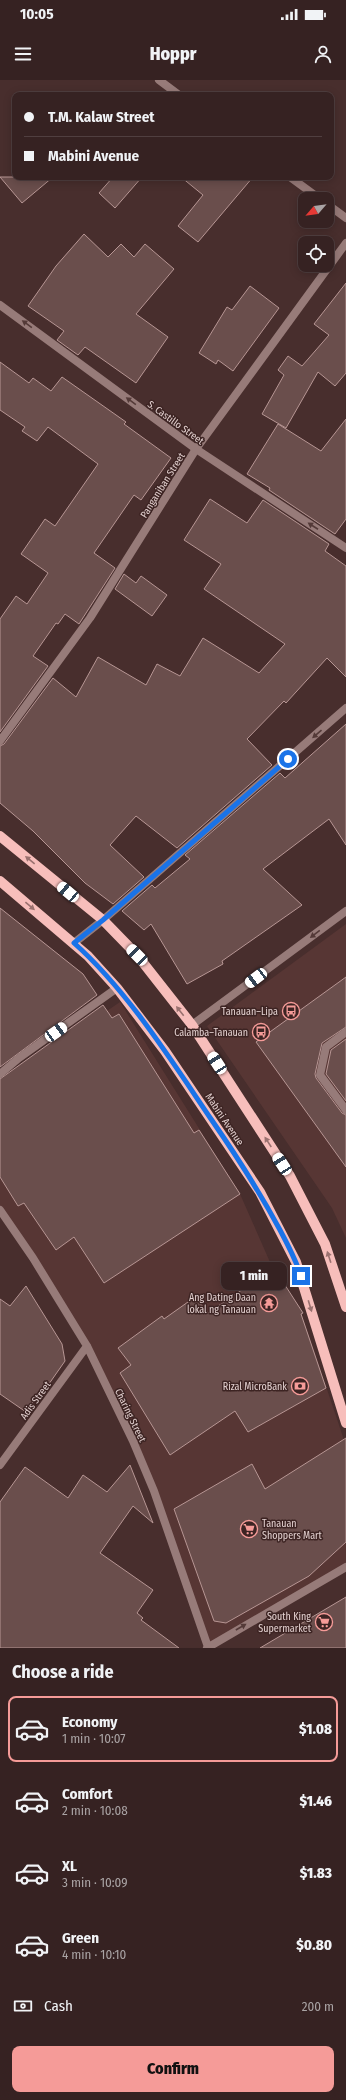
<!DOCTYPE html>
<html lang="en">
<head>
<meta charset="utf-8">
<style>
	:root { --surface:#362222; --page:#3d2a2a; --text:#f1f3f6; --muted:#aaa4a5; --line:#503f40; --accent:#f59b98 }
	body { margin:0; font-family:"Fira Sans Condensed",sans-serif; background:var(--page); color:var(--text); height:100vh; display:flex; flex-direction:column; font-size:15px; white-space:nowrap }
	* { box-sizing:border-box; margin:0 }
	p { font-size:13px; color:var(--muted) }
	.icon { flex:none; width:22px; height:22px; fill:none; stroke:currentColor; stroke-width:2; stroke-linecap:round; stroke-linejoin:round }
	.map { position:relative; height:1568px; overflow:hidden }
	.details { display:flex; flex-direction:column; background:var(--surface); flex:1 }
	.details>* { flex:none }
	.hud { position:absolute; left:12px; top:12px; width:322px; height:88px; border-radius:8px; box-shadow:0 2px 10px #0003,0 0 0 1px var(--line); display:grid; align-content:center; height:88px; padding:0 12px; background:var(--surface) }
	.needle { width:26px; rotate:242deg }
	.controls { position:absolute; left:298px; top:112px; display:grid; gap:8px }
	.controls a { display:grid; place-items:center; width:36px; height:36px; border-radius:8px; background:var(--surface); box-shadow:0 2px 10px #0003,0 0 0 1px var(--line); font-size:20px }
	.end { position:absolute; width:18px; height:18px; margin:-9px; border:5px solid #1a73e8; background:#fff; box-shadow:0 0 0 2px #fff }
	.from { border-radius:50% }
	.bubble { position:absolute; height:28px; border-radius:8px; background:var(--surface); box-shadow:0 2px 10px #0003,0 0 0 1px var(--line); font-size:13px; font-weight:800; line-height:28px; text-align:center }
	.car { position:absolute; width:12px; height:24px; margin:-12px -6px; border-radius:5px; box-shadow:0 0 3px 1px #0007; background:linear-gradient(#fff 24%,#345 0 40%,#fff 0 76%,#345 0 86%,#fff 0) }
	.hud b { display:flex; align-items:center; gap:14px; height:38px; font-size:15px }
	.hud b+b { border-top:1px solid var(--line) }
	.hud i { width:10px; height:10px; background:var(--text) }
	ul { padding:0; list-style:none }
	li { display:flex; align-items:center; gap:12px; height:66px; margin:0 8px 6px; padding:0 4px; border:2px solid transparent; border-radius:8px }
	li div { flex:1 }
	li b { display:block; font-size:15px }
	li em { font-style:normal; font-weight:800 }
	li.current { border-color:var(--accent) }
	li>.icon { width:36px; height:36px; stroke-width:1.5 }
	h2 { padding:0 12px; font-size:18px; line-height:48px }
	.pay { display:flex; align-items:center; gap:10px; height:44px; padding:0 12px; font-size:15px }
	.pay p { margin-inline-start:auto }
	.button { display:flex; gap:8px; margin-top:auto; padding:8px 12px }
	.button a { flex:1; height:46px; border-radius:8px; background:var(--accent); color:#111; font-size:16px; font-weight:800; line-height:46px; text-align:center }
	.status { display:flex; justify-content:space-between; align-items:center; height:28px; padding:0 20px; background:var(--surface); direction:ltr }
	.status svg { height:11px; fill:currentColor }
	header { display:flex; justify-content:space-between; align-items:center; height:52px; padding:0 12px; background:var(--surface); font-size:18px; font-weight:800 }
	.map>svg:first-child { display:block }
	.built { fill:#573634 }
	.building { fill:#6a4e4c; stroke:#b79694 }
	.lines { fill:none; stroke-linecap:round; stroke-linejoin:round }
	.service { stroke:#977b79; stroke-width:8 }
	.minor { stroke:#977b79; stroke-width:8 }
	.tertiary { stroke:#977b79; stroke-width:8 }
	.primary { stroke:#f7bebb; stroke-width:10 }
	.oneway { fill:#543a38 }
	.oneway2 { fill:#9a716f }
	.route { stroke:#1a73e8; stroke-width:5 }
	.labels { text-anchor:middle; stroke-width:3; stroke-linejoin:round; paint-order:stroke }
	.street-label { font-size:10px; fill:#e3d1d0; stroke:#3d2423 }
	.poi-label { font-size:10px; fill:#e3d1d0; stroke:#3d2423; text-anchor:end }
</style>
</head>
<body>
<div class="status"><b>10:05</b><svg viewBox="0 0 49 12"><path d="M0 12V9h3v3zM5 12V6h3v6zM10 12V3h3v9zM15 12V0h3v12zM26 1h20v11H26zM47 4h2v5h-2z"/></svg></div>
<header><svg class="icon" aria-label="menu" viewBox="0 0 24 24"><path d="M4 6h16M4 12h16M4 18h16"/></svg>Hoppr<svg class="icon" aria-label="person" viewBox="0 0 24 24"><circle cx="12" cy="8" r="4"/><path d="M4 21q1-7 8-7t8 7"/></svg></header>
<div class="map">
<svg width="346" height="1568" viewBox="0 0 346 1568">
	<rect width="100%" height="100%" fill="#482e2d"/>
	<path class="built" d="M346 844V1158L332 1128 207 946Z
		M120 922 240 1114 273 1189 300 1229 346 1366V1487L208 1567 149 1399 72 1242 0 1132V1007L15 994Z"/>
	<path class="building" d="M0 97H53L22 123Z
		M113 97H142L115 128 99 113Z
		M181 97H253L198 162 178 146 203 115Z
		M84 154 108 177 121 164 134 177 145 164 174 189 136 234 168 257 136 303 85 267 78 275 57 260 64 251 28 226 56 186Z
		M346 203V293L335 306 318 292 286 348 262 334 284 295 278 290 288 276 302 286 329 255 314 244Z
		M250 206 279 228 233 291 218 280 216 284 199 273 227 227 232 230Z
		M0 282 29 303 33 298 51 311 62 297 126 342 124 344 171 378 141 420 134 415 94 473 115 488 79 544 65 534 58 544 56 543 33 576 48 586 0 652V539L16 516 27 524 48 493 21 474 45 439 55 446 98 384 48 347 37 361 22 351 25 347 0 330Z
		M346 339V439L335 454 269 410 270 408 247 394 278 344 321 371Z
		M210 419 247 443 263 420 329 464 325 471 346 486V597L327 578 286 623 284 621 247 659 272 685 177 768 136 736 110 765 144 797 113 824 85 803 33 751 0 723V666L4 664 53 598 76 617 98 577 146 605 157 584 180 596 203 558 259 593 285 564 204 509 221 484 184 460Z
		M124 494 136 503 141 496 167 515 152 536 115 509Z
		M346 644V765L329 739 263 789 302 825 222 881 223 884 187 904 151 844 144 850 122 831 152 805 155 808 190 779 185 775 280 693 285 698Z
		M0 828 83 894 97 915 0 987Z
		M346 897V947L322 963 315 994 316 998 342 1033 346 1035V1087L256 962Z
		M103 925 112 938 119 934 194 1053 199 1050 240 1114 104 1203 74 1157 56 1170 24 1123 18 1126 0 1097V999Z
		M346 959V1021L326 994 331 970Z
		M274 1188 303 1233 301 1234 326 1308 248 1352 235 1331 170 1375 120 1293 131 1285 118 1268 162 1236 164 1239 195 1217 208 1233Z
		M26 1206 62 1264 65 1281 44 1311 41 1310 26 1332 0 1314V1219L10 1226Z
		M346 1358V1462L309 1496 226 1543 214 1541 174 1429 252 1384 265 1409Z
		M130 1385 153 1443 133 1426 100 1473 153 1510 137 1533 143 1538 141 1540 179 1568H0V1422L25 1387 68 1418 83 1395 107 1412Z
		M346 1517V1568H260Z"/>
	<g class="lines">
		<path class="service" d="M192 945 346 831
			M346 952 326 967 320 995 346 1030"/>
		<path class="minor" d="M0 661 90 538 196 369
			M74 863 103 840 346 628
			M0 1130 33 1178 87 1266 133 1361 154 1411 208 1567
			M0 1385 87 1266
			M207 1568 346 1487"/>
		<path class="tertiary" d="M159 0 179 15
			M290 97 320 119
			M327 124 346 138
			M0 225 196 369 346 468
			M196 369 346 163
			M0 994 19 978 117 908"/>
		<path class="primary" d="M0 756 103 840 137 875 192 945 290 1096 325 1164 346 1227
			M0 801 88 876 117 908 165 971 260 1112 296 1182 346 1343"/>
	</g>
	<defs><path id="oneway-solid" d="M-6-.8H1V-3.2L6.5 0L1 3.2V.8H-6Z"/></defs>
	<g class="oneway">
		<use href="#oneway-solid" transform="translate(27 244) rotate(-144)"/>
		<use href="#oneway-solid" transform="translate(131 321) rotate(-144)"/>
		<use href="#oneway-solid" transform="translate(313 446) rotate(-147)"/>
		<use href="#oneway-solid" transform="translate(317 654) rotate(139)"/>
		<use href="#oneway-solid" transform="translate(315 854) rotate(143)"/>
		<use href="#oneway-solid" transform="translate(241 1547) rotate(-30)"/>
	</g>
	<g class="oneway2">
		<use href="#oneway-solid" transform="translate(30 780) rotate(-141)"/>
		<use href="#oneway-solid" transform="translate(30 826) rotate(40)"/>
		<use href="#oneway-solid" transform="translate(180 931) rotate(-128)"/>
		<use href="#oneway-solid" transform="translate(268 1062) rotate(-123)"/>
		<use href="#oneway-solid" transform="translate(329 1177) rotate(-108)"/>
		<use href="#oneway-solid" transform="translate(310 1226) rotate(73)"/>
	</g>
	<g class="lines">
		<path class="route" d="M288 679 103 840 74 863C127 910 171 980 211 1039 236 1075 259 1111 280 1150 288 1165 296 1180 301 1196"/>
	</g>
	<defs>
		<g id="bus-ring" transform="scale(0.9)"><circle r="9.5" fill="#3d2423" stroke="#f59b98" stroke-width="1.5"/><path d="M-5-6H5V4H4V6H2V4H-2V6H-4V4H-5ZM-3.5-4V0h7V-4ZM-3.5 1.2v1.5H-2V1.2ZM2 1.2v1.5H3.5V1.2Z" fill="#f59b98"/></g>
		<g id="temple-ring" transform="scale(0.9)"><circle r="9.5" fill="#3d2423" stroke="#f59b98" stroke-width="1.5"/><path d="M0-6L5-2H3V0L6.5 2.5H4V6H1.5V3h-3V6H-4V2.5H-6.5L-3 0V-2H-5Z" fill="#f59b98"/></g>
		<g id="bank-ring" transform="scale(0.9)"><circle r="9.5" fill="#3d2423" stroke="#f59b98" stroke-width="1.5"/><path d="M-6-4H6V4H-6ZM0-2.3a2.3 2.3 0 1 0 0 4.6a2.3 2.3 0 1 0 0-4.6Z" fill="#f59b98"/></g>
		<g id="supermarket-ring" transform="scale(0.9)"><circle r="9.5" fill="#3d2423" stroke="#f59b98" stroke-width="1.5"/><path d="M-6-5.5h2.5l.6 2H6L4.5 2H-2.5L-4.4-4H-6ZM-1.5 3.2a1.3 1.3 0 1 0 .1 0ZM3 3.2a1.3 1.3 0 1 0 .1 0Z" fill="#f59b98"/></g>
	</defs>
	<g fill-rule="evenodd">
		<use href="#bus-ring" x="291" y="931"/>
		<use href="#bus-ring" x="261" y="952"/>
		<use href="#temple-ring" x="269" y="1223"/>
		<use href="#bank-ring" x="300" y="1306"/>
		<use href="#supermarket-ring" x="249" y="1449"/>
		<use href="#supermarket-ring" x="324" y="1542"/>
	</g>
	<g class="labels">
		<g class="street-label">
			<text transform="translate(176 342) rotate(36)" y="4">S. Castillo Street</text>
			<text transform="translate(162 405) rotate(-58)" y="4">Panganiban Street</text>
			<text transform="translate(225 1039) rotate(56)" y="4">Mabini Avenue</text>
			<text transform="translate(35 1320) rotate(-54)" y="4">Adis Street</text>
			<text transform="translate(131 1335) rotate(64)" y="4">Charing Street</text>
		</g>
		<g class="poi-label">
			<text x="278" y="935">Tanauan–Lipa</text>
			<text x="248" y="956">Calamba–Tanauan</text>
			<text x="256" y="1221">Ang Dating Daan<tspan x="256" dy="12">lokal ng Tanauan</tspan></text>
			<text x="287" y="1310">Rizal MicroBank</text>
			<text x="262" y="1447" text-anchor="start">Tanauan<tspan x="262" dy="12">Shoppers Mart</tspan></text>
			<text x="311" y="1540">South King<tspan x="311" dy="12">Supermarket</tspan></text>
		</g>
	</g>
</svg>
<div class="controls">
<a><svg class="needle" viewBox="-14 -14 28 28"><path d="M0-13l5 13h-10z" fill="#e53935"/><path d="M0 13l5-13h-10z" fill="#aaa4a5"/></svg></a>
<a><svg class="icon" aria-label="locate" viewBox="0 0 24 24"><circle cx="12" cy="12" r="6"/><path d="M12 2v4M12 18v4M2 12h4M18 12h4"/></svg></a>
</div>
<i class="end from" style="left:288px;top:679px"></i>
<i class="end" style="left:301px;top:1196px"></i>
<div class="bubble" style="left:221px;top:1182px;width:66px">1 min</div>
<i class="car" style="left:68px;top:812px;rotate:310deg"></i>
<i class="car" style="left:137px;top:875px;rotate:315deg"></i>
<i class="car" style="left:256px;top:898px;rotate:233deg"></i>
<i class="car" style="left:56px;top:952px;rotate:55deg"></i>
<i class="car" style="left:217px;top:983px;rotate:327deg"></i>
<i class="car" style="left:282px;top:1084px;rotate:327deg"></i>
<div class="hud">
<b><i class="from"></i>T.M. Kalaw Street</b>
<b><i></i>Mabini Avenue</b>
</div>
</div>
<section class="details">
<h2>Choose a ride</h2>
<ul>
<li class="current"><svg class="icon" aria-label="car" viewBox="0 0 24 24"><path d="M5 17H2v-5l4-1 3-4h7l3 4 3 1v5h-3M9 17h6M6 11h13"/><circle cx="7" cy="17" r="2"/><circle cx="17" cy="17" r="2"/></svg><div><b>Economy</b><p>1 min · 10:07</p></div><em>$1.08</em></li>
<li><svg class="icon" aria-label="car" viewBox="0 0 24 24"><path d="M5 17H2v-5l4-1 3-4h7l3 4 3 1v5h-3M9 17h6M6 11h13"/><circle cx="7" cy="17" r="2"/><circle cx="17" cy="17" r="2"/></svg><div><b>Comfort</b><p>2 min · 10:08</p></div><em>$1.46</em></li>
<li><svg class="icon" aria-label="car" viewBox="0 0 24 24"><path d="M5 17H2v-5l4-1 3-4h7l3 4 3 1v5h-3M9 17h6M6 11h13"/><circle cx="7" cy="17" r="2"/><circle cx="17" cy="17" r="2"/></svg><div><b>XL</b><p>3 min · 10:09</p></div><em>$1.83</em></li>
<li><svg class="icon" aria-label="car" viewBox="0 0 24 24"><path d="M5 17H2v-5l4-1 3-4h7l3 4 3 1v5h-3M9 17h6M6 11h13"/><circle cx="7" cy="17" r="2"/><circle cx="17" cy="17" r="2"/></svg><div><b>Green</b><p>4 min · 10:10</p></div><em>$0.80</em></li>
</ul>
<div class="pay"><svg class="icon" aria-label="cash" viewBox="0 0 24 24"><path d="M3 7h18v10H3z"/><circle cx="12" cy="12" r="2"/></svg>Cash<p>200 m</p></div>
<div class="button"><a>Confirm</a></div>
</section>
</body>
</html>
